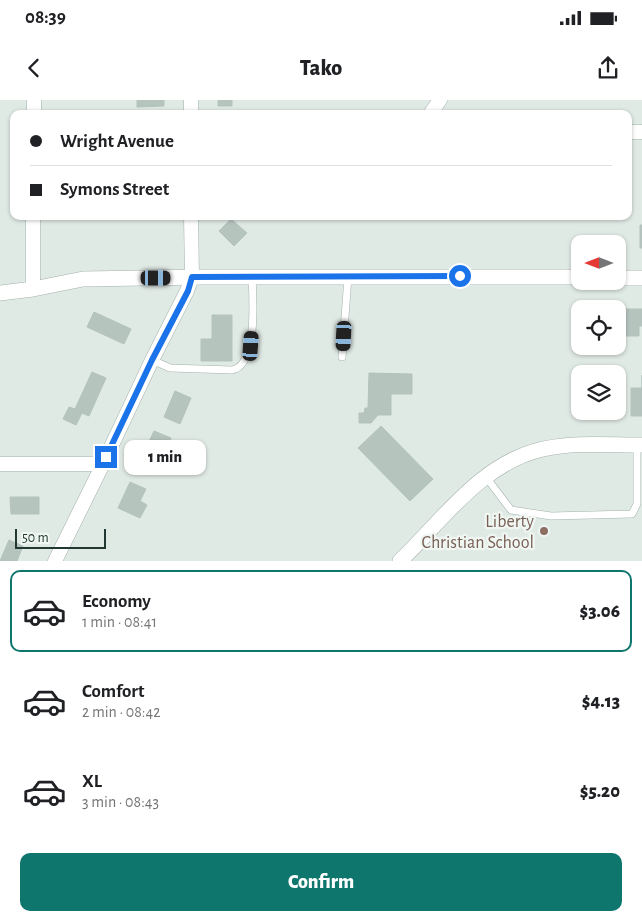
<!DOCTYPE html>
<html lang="en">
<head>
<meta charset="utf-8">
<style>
	:root { --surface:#fff; --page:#f2f2f2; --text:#202124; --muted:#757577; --line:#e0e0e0; --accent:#0f766e }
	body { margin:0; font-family:"Alegreya Sans",sans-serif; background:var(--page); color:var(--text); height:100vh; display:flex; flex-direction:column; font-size:19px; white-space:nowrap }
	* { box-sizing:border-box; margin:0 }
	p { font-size:16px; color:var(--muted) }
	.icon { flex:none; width:28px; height:28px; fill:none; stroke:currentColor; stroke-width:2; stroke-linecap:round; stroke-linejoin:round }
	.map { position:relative; height:461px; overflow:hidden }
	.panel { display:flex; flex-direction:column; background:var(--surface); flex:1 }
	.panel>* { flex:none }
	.top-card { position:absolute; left:10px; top:10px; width:622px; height:110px; border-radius:10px; box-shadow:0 1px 4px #0004; display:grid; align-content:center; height:110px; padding:0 20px; background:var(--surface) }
	.needle { width:32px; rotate:270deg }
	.controls { position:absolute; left:571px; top:135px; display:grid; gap:10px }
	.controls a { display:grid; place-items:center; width:55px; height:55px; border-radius:10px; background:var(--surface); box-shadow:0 1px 4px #0004; font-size:25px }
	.scale { position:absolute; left:15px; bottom:12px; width:91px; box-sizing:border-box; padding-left:5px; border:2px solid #223933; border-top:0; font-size:14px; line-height:18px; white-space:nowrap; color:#223933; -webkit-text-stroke:4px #f0f7f3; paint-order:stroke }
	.end { position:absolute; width:22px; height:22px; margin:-11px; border:6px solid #1a73e8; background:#fff; box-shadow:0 0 0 2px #fff }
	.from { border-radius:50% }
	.bubble { position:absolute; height:35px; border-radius:10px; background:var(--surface); box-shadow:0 1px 4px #0004; font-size:16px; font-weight:800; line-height:35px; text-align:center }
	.car { position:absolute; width:15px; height:30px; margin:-15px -8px; border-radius:6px; box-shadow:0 0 4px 1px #0007; background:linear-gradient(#222 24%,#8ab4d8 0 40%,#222 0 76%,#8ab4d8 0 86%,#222 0) }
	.top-card b { display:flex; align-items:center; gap:18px; height:48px; font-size:19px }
	.top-card b+b { border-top:1px solid var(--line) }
	.top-card i { width:12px; height:12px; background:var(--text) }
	ul { padding:9px 0 0; list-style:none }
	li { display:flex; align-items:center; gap:15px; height:82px; margin:0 10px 8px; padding:0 10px; border:2px solid transparent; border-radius:10px }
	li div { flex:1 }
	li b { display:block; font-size:19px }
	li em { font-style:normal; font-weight:800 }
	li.selected { border-color:var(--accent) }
	li>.icon { width:45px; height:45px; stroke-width:1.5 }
	.action { display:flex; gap:10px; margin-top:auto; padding:10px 20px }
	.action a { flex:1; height:58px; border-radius:10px; background:var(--accent); color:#fff; font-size:20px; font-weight:800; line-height:58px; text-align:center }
	.status { display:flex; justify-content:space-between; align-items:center; height:35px; padding:0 25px; background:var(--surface); direction:ltr }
	.status svg { height:14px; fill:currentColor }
	header { display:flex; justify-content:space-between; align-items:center; height:65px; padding:0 20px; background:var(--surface); font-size:22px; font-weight:800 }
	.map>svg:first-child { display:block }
	.building { fill:#b6c4be; stroke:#b3c3bc }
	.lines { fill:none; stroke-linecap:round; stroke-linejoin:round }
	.service-casing { stroke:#a3b1ac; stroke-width:8 }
	.minor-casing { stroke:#a3b1ac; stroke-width:15 }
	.tertiary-casing { stroke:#a3b1ac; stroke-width:16 }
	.service { stroke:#fff; stroke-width:7 }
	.minor { stroke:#fff; stroke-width:14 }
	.tertiary { stroke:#fff; stroke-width:15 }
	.route { stroke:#1a73e8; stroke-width:6 }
	.education-dot { fill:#8d6e63; stroke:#f0f7f3; stroke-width:2 }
	.labels { text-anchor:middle; stroke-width:4.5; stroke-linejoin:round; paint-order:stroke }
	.education-label { font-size:18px; fill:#785e54; stroke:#f0f7f3; text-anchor:end }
</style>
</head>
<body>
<div class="status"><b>08:39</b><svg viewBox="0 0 49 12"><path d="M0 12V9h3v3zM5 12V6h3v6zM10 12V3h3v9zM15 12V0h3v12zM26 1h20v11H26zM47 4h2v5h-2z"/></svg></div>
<header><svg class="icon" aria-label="back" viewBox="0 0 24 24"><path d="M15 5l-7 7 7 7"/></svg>Tako<svg class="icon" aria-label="share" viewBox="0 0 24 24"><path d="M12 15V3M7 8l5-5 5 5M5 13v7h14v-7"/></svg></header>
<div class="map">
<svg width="642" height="461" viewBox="0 0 642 461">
	<rect width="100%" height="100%" fill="#e0eae5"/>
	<path class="building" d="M137 0H164V6L137 7Z
		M218 0H232V6H218Z
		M231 119 247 133 234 146 219 131Z
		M640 125H642V148H640Z
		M624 209H642V226H639V236H624Z
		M94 212 131 229 124 244 87 227Z
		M212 215H232V261H201V239H212Z
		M92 272 106 278 89 316 82 313 76 325 63 319 69 307 75 309Z
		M369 273 412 274V294H391V315H378L371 323H359V313H364L365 308H368Z
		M642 275V316H631V288H642Z
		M175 291 191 298 180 324 164 317Z
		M381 326 433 379 410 401 358 348Z
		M154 331 171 338 167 347 172 349 167 360 160 357 152 375 137 368Z
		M130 382 146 389 140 401 147 405 140 418 118 408Z
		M10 397H39V414H11Z
		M9 440 23 446 17 461H0Z"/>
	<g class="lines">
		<g class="service-casing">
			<path id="service" d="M342 257 348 177
				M152 260 170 268 232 270C258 266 253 197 252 177
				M486 377 511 410 551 416 632 414 637 404V345"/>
		</g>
		<g class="minor-casing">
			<path id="minor" d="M34 14V0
				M191 14V0
				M430 14 440 0
				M629 32H642
				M33 189V116
				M0 364H103
				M55 461 103 364 152 260 187 191 192 177 191 116"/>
		</g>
		<g class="tertiary-casing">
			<path id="tertiary" d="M618 178H642
				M0 193 33 189 83 179 204 177H580
				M400 461C443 420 481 363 543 349 575 342 609 345 642 345"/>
		</g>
		<use href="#service" class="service"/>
		<use href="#minor" class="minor"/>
		<use href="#tertiary" class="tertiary"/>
	</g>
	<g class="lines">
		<path class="route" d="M106 357 152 260 188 191 192 177 460 176"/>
	</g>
	<circle class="education-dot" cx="544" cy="431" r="5"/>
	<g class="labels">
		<g class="education-label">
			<text x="534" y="427">Liberty<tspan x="534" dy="21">Christian School</tspan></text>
		</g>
	</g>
</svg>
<div class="controls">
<a><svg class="needle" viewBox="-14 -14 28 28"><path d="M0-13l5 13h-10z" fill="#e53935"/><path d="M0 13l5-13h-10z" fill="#757577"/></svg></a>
<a><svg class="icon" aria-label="locate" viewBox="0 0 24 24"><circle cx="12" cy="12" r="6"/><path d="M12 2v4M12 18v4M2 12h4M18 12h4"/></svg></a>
<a><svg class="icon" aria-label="layers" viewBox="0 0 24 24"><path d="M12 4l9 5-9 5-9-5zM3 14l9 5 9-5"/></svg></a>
</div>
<div class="scale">50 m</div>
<i class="end from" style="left:460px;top:176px"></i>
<i class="end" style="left:106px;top:357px"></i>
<div class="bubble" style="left:124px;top:340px;width:82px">1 min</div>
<i class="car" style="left:156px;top:178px;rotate:90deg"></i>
<i class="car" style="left:344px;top:236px;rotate:183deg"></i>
<i class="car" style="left:251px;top:246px;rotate:4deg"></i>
<div class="top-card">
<b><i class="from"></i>Wright Avenue</b>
<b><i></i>Symons Street</b>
</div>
</div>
<section class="panel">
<ul>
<li class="selected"><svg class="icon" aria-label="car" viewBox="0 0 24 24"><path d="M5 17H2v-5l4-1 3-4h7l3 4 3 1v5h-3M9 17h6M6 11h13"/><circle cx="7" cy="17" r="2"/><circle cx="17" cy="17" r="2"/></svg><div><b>Economy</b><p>1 min · 08:41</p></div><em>$3.06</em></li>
<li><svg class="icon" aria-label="car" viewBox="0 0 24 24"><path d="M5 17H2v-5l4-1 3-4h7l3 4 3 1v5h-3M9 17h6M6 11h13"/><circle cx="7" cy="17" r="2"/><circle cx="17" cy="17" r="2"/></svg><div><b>Comfort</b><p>2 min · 08:42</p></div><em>$4.13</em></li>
<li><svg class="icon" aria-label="car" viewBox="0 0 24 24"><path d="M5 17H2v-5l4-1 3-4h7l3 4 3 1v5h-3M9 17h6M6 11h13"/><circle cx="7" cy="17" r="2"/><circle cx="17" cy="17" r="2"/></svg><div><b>XL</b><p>3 min · 08:43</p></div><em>$5.20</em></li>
</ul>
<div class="action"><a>Confirm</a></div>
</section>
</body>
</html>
